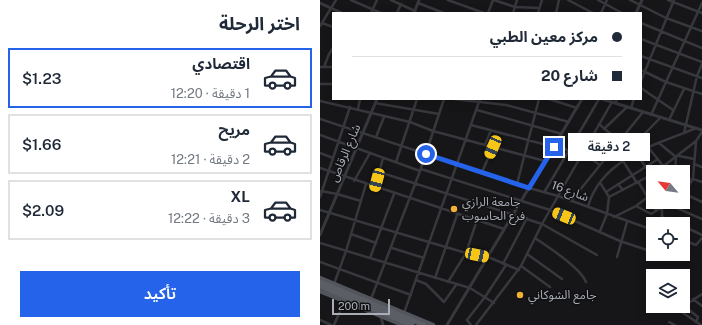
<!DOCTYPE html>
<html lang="ar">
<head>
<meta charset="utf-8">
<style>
	:root { --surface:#fff; --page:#f6f6f7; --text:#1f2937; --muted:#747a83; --line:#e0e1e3; --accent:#2563eb }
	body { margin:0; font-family:"Public Sans","Noto Sans Arabic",sans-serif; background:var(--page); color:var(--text); direction:rtl; height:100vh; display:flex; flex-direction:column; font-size:15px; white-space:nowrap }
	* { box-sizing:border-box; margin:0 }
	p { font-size:13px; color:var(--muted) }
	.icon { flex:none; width:22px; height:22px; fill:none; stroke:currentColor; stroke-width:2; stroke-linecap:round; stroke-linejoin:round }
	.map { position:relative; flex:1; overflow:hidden; direction:ltr }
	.drawer { display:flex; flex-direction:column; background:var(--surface); width:320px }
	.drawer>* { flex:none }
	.banner { position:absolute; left:12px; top:12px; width:310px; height:88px; border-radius:0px; box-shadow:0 2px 10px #0003; direction:rtl; display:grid; align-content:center; height:88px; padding:0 20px; background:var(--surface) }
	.needle { width:26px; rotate:299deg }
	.buttons { position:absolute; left:326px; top:165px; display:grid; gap:8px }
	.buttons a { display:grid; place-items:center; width:44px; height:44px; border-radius:0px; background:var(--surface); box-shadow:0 2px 10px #0003; font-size:20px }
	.scale { position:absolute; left:12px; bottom:10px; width:58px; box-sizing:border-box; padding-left:4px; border:2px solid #a8adb8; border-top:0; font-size:11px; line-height:14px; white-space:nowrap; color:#a8adb8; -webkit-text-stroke:3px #111113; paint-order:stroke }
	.end { position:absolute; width:18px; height:18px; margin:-9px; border:5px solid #2563eb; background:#fff; box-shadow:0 0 0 2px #fff }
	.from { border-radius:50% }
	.bubble { position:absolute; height:28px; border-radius:0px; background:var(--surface); box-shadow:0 2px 10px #0003; font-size:13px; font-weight:600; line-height:28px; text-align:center; direction:rtl }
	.car { position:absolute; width:12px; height:24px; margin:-12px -6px; border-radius:5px; box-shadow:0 0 3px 1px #0007; background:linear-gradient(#f5c518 24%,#345 0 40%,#f5c518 0 76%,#345 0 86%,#f5c518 0) }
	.banner b { display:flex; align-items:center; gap:14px; height:38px; font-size:15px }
	.banner b+b { border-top:1px solid var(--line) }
	.banner i { width:10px; height:10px; background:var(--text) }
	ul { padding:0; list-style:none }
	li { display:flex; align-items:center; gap:12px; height:60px; margin:0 8px 6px; padding:0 12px; border:2px solid var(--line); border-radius:0px }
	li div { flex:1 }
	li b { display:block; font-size:15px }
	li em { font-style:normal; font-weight:600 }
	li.on { border-color:var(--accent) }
	li>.icon { width:36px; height:36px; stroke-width:1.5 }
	h2 { padding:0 20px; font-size:18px; line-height:48px }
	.action { display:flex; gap:8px; margin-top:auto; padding:8px 20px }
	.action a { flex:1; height:46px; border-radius:0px; background:var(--accent); color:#fff; font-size:16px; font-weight:600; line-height:46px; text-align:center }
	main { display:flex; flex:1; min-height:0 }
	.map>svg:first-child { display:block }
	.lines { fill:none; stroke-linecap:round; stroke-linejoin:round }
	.minor { stroke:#37383d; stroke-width:2.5 }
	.tertiary { stroke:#37383d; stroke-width:3 }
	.primary { stroke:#53555c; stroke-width:4.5 }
	.trunk { stroke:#5b5e65; stroke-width:5 }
	.route { stroke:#2563eb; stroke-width:5 }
	.poi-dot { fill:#f2b134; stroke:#111113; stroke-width:1.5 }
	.labels { text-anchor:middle; stroke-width:3; stroke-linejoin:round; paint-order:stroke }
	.street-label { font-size:12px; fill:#a8adb8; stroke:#111113 }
	.poi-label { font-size:12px; fill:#a8adb8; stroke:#111113; text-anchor:start }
</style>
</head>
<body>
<main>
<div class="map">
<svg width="382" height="325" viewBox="0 0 382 325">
	<rect width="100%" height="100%" fill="#161618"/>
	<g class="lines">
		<path class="minor" d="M31 0 61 13
			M71 0 95 11
			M128 0 164 13
			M174 0 195 7 219 8
			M248 0 273 13
			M278 0 302 13
			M310 0 346 18 382 31
			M348 0 382 13
			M98 3 124 13
			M51 13 57 0
			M77 13 81 4
			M168 13 173 0
			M193 13 197 0
			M218 13 222 0
			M236 13 239 0
			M281 13 287 0
			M2 23 13 27
			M321 23 382 48
			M0 26 16 0
			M321 39 382 62
			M321 56 382 78
			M0 67H13
			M4 67 9 54 13 48
			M321 70 346 82 382 94
			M321 81 354 0
			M0 84H13
			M321 88 353 110
			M134 99 186 105 249 122
			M229 99 257 108
			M0 101 90 122 113 131 225 161
			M55 103 119 114
			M295 103 297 99
			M311 108 314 99
			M38 109 40 99
			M157 110 242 134
			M331 115 382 3
			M0 119 209 188 238 196 333 230
			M349 120 364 89
			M279 124 314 154
			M151 125 234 147
			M284 129 307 107
			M364 133 376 128
			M0 135 100 171
			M56 137 64 117
			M237 142 248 151 260 156
			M339 143 356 157 355 172
			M165 145 171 130
			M328 147 344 167
			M309 150 340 118
			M0 153 13 158
			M262 153 280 165
			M316 153 331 175
			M359 156 374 159
			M303 161 317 183
			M76 162 97 99
			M374 164 382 167
			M0 168 184 229
			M101 169 230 210 300 241 333 252
			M340 170 346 172
			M59 172 222 224 277 255
			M162 172 173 147
			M336 172 376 141 382 132
			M363 177 372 180
			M373 179 382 182
			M34 181 50 153
			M319 183 336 211
			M197 184 219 99
			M281 184 289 197
			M298 184 303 190
			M55 188 63 158
			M1 191 17 194 41 201
			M225 191 279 99
			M286 192 338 159
			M363 193 382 202
			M363 194 373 179 376 142
			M0 197 30 107
			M251 201 323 112
			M348 204 382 219
			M316 206 331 214 351 202
			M268 207C279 164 326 147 364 133L377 76 382 64
			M342 208V217L358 224
			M0 210 146 253 168 257 199 270
			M294 217 316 206 333 193
			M341 224 342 217
			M363 226 382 235
			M280 231 287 214 289 197 333 174
			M31 234 56 243
			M215 238C228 247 261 268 266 282
			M363 240 376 245 382 238
			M0 243 150 288 174 303
			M72 248 104 258
			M207 254 242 279
			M297 257 307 222
			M50 258 74 194
			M0 262 91 295
			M183 264 207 218
			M201 266 230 287
			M115 278 137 215
			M96 280 106 284 124 302 136 285
			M128 282 146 253 157 220
			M14 284 26 251 46 184
			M51 299 100 171 124 99
			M373 299 382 306
			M360 311 381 325
			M84 313 160 99
			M0 320 11 325
			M349 322 355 325
			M376 322 378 317 364 306 382 294
			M14 325 24 302
			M151 325 147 320 165 297 186 265
			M156 325 201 266 222 224 292 102"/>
		<path class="tertiary" d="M0 3 22 13
			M94 13 99 0
			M316 13 322 0
			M282 99 382 130
			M0 235 57 99
			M61 317 63 325
			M127 325 262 99"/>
		<path class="primary" d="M0 278 113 325
			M0 291 83 325"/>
		<path class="trunk" d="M0 282 104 325
			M0 286 92 325"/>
	</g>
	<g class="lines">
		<path class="route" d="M106 154 209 188 234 147"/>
	</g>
	<g class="poi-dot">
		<circle cx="134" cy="209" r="4"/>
		<circle cx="200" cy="295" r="4"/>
	</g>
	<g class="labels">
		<g class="street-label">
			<text transform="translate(25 153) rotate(-67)" y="4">شارع الرقاص</text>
			<text transform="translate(250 191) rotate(20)" y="4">شارع 16</text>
		</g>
		<g class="poi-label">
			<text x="142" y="206">جامعة الرازي<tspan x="142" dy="14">فرع الحاسوب</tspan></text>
			<text x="208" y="299">جامع الشوكاني</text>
		</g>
	</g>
</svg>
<div class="buttons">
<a><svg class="needle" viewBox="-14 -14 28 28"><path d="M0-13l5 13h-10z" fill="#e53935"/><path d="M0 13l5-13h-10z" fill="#747a83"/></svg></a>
<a><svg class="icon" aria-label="locate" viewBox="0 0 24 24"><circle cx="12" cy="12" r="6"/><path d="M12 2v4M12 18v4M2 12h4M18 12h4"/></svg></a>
<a><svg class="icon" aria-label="layers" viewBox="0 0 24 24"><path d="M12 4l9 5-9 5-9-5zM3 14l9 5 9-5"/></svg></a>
</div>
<div class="scale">200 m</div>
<i class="end from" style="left:106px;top:154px"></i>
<i class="end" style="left:234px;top:147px"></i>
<div class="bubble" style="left:248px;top:133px;width:82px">2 دقيقة</div>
<i class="car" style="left:173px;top:147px;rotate:203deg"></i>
<i class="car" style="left:57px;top:180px;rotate:195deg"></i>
<i class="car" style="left:244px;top:216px;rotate:292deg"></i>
<i class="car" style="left:157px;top:255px;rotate:102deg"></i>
<div class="banner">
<b><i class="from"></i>مركز معين الطبي</b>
<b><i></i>شارع 20</b>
</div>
</div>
<section class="drawer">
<h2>اختر الرحلة</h2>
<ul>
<li class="on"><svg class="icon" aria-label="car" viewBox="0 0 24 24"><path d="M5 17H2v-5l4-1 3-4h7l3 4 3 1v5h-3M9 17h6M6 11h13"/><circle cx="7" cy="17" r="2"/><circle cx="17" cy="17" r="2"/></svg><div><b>اقتصادي</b><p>1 دقيقة · 12:20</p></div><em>$1.23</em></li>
<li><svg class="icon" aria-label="car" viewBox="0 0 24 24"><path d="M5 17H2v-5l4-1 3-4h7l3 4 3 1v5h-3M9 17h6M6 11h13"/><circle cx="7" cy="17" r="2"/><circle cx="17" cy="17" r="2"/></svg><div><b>مريح</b><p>2 دقيقة · 12:21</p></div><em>$1.66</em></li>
<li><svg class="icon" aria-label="car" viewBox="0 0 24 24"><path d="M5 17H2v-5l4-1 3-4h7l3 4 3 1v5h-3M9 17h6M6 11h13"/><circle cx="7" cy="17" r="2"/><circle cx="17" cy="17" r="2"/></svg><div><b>XL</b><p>3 دقيقة · 12:22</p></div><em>$2.09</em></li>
</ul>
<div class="action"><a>تأكيد</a></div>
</section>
</main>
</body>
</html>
